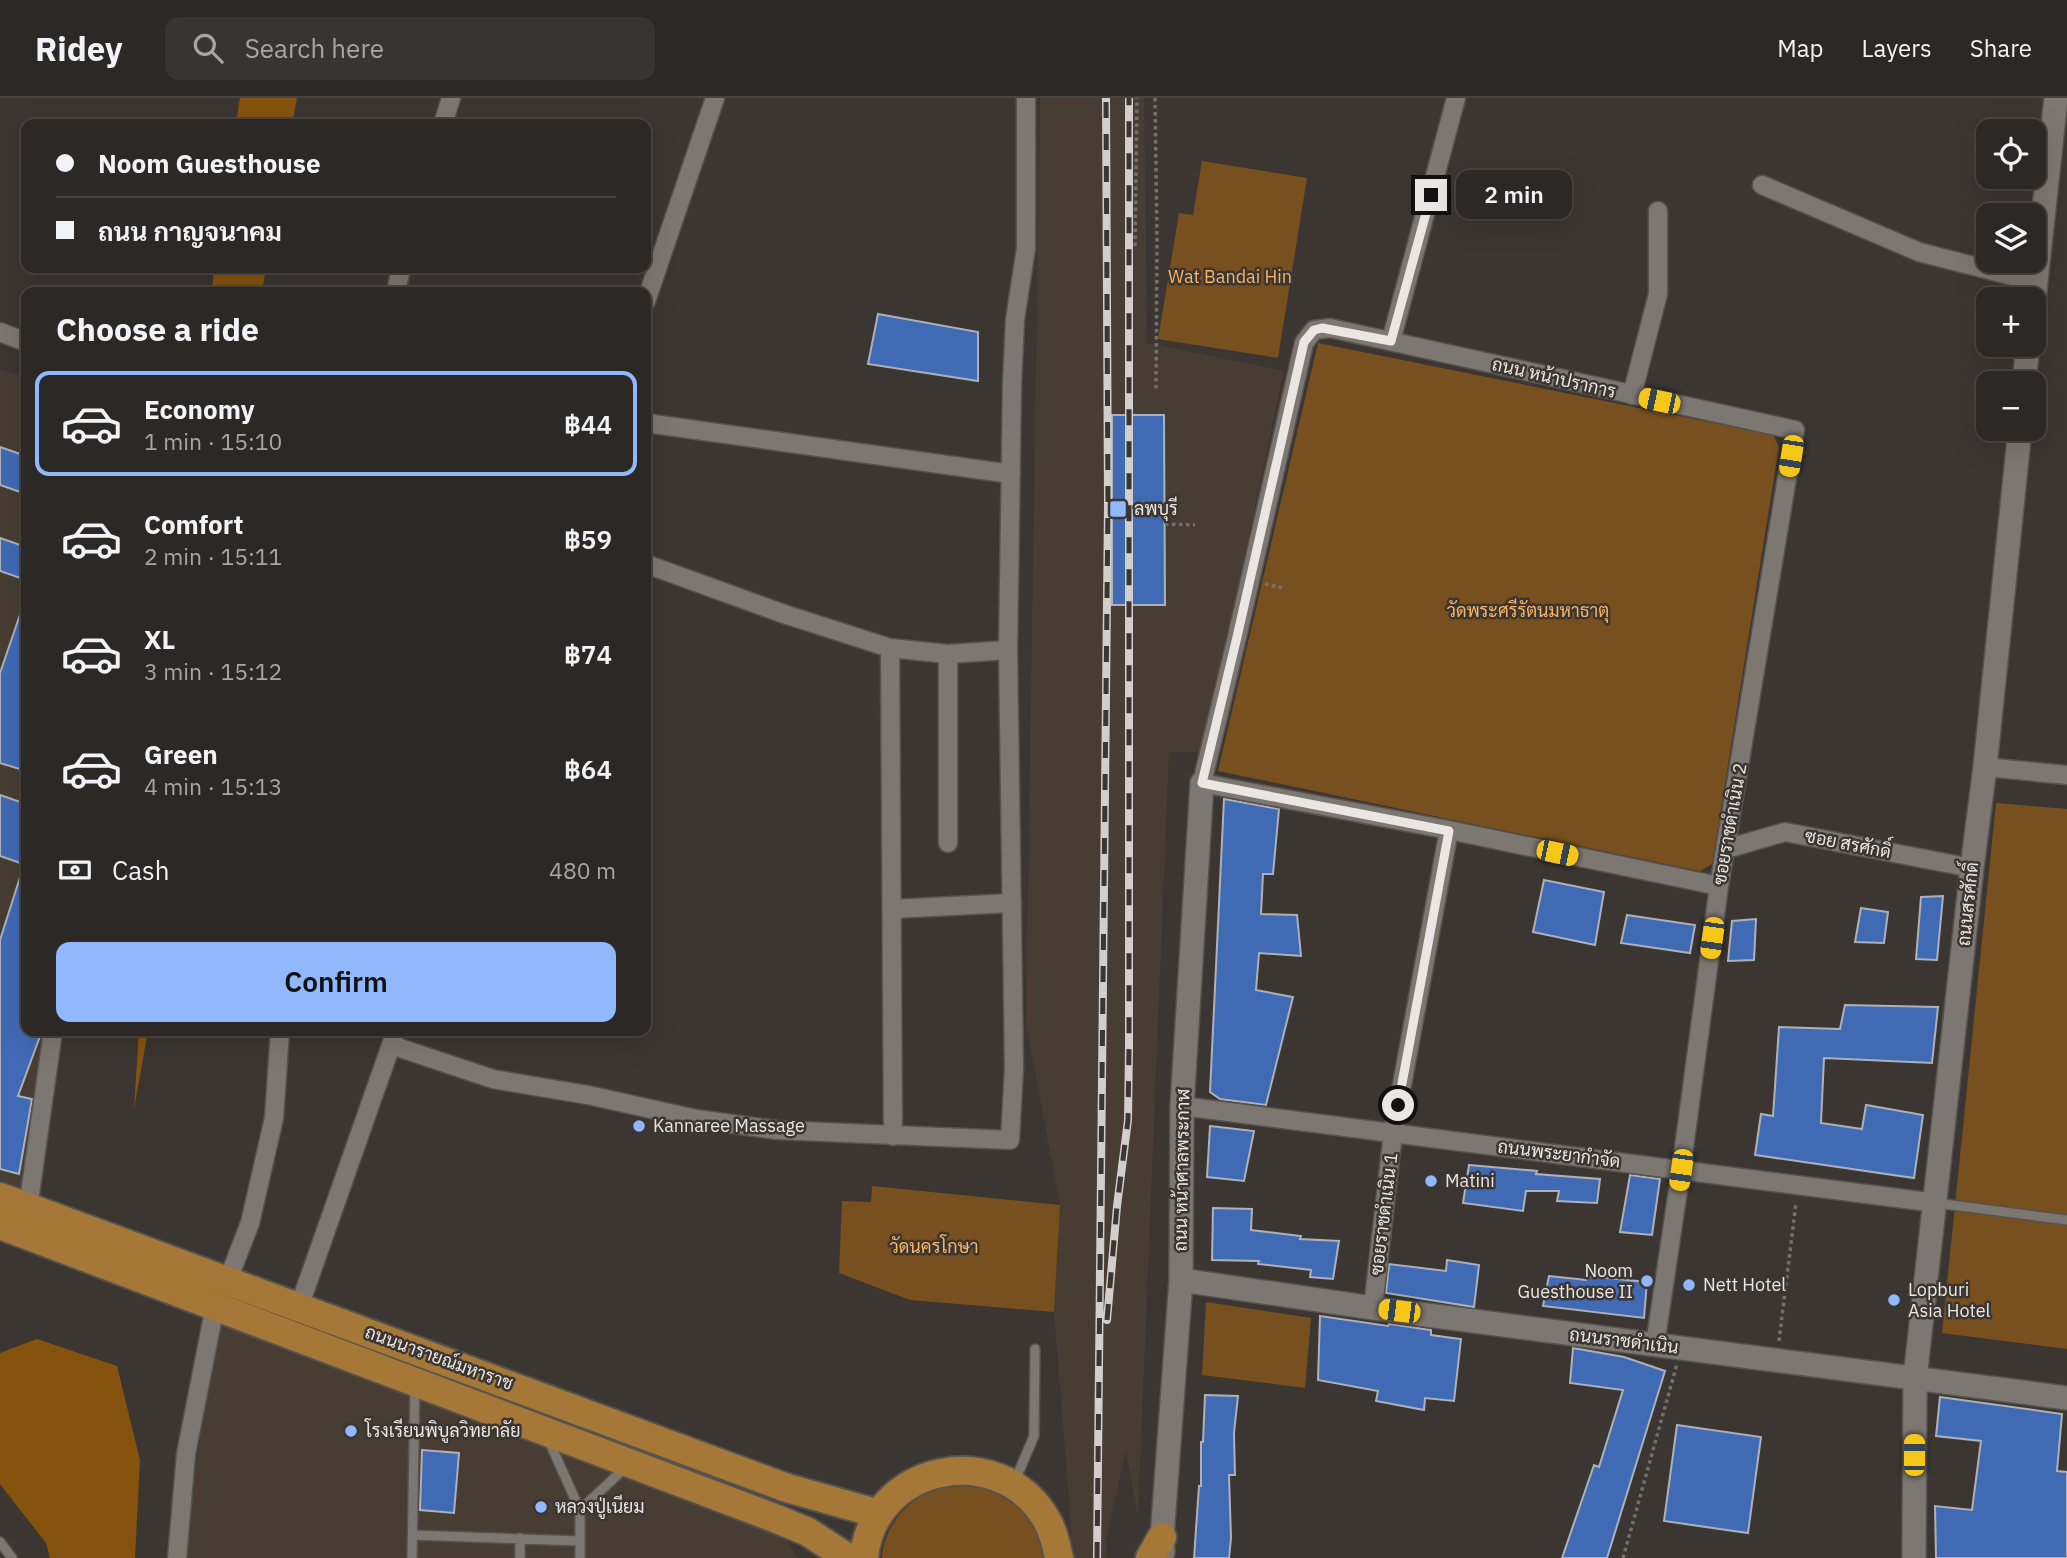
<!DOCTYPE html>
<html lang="en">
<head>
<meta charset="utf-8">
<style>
	:root { --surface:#2c2825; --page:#383432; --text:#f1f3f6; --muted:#a6a6a7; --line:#484442; --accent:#91b8fd }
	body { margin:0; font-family:"IBM Plex Sans",Sarabun,sans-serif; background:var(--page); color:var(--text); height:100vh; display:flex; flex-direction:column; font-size:26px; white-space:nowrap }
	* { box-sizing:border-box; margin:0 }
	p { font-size:23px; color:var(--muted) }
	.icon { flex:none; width:38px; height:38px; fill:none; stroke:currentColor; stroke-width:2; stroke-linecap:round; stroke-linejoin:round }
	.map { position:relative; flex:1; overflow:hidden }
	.sheet { position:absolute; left:21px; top:189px; width:630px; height:749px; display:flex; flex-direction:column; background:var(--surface); border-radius:14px; box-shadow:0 7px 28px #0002,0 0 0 2px var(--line) }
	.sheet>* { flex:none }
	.guide { position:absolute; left:21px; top:21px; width:630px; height:154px; border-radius:14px; box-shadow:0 7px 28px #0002,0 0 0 2px var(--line); display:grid; align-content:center; height:154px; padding:0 35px; background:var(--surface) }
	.fabs { position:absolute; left:1976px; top:21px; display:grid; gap:14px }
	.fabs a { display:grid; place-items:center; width:70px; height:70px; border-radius:14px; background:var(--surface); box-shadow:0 7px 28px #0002,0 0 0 2px var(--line); font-size:35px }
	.end { position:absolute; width:32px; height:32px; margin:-16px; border:9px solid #eae6e3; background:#111; box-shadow:0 0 0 4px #111 }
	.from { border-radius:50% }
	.bubble { position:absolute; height:49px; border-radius:14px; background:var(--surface); box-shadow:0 7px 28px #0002,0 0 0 2px var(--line); font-size:23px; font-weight:600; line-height:49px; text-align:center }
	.car { position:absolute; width:21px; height:42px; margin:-21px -10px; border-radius:9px; box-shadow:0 0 5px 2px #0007; background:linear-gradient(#f5c518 24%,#345 0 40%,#f5c518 0 76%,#345 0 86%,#f5c518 0) }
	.guide b { display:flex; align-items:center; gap:24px; height:66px; font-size:26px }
	.guide b+b { border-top:2px solid var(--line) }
	.guide i { width:18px; height:18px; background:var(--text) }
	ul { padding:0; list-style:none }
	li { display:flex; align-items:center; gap:21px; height:105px; margin:0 14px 10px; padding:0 21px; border:4px solid transparent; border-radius:14px }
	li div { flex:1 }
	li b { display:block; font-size:26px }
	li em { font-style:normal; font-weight:600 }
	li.active { border-color:var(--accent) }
	li>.icon { width:63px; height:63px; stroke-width:1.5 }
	h2 { padding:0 35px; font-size:32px; line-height:84px }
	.pay { display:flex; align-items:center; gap:18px; height:77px; padding:0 35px; font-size:26px }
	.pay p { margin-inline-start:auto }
	.primary-button { display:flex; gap:14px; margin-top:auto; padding:14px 35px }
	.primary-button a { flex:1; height:80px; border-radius:14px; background:var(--accent); color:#111; font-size:28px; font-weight:600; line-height:80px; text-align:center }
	header { display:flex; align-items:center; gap:42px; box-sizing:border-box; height:98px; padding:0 35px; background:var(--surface); border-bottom:2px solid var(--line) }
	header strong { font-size:33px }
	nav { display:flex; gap:38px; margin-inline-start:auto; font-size:24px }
	.search { width:490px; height:63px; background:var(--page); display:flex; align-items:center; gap:18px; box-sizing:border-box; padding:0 24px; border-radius:14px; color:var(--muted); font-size:26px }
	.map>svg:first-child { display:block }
	.built { fill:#473d33 }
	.green { fill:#785020 }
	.water { fill:#85530d }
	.building { fill:#416ab5; stroke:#adb1b9; stroke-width:2 }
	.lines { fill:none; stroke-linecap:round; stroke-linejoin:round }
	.service-casing { stroke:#56524e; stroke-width:12 }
	.minor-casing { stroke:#56524e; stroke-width:21 }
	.tertiary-casing { stroke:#56524e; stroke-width:26 }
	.primary-casing { stroke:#56524e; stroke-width:32 }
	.path { stroke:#75706c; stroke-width:3.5; stroke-dasharray:3.5 3.5; stroke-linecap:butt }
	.service { stroke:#7d7771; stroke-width:9 }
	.minor { stroke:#7d7771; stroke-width:18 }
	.tertiary { stroke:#7d7771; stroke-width:23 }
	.primary { stroke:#a57838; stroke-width:28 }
	.rail-casing { stroke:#d2cecb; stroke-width:8 }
	.rail { stroke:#3b3631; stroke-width:5; stroke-dasharray:16; stroke-linecap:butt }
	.route { stroke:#eae6e3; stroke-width:9 }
	.poi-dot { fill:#91b8fd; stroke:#3b3631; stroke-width:2.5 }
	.labels { text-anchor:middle; stroke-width:5; stroke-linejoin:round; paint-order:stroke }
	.park-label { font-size:18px; fill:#f9b464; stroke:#3b3631 }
	.street-label { font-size:18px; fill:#eae6e3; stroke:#3b3631 }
	.poi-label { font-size:18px; fill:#eae6e3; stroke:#3b3631; text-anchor:start }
</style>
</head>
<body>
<header>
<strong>Ridey</strong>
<div class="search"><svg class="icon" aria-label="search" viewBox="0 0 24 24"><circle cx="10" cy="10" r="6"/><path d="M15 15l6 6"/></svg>Search here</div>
<nav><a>Map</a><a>Layers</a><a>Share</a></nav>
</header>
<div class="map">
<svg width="2067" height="1460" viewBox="0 0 2067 1460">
	<rect width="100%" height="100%" fill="#3b3631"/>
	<path class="built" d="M1040 0H1144L1147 245 1284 273 1231 522 1201 654H1169L1138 1418 1126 1353 1106 1442 1107 1460H1072L1070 1416 1054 1214 1060 1107 1026 925Z
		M0 271 26 280V933H48L24 1091 0 1082Z
		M217 1226 784 1439 798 1460H182Z"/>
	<path class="green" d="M1202 63 1307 80 1278 260 1158 241 1179 115 1193 117Z
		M1318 245 1773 337 1779 349 1712 766 1700 773 1218 673Z
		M1996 705 2067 711V1251L1942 1235Z
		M872 1088 1060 1107 1054 1214 910 1202 839 1175 842 1103 871 1104Z
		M1206 1204 1311 1220 1305 1290 1202 1277Z
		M955 1385 982 1386 1028 1413 1050 1460H882C883 1432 904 1406 928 1394 936 1389 946 1388 955 1385Z"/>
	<path class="water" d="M240 0H297L292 26H236Z
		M214 170H266L262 194H212Z
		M139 933H148L134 1011Z
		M37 1241 117 1268 140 1362 135 1460H50L46 1445 0 1386V1255Z"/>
	<path class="building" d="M878 216 978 234V283L868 266Z
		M1112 317H1164L1165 507H1112Z
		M0 349 26 358V396L0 387Z
		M0 440 26 449V482L0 473Z
		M24 505H26V673L0 665V575Z
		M0 697 26 706V767L0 758Z
		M1224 701 1279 711 1273 776H1263L1261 816 1297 817 1301 858 1259 855 1256 892 1293 899 1266 1007 1220 1001 1210 994Z
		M23 770H26V933H42L18 998 32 1001 19 1076 0 1071V842Z
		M1544 782 1604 794 1595 847 1533 834Z
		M1943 798 1937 862 1916 861 1921 799Z
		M1861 810 1888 814 1884 845 1855 844Z
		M1627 817 1695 827 1690 855 1621 845Z
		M1756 821 1754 862 1728 863 1732 823Z
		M1845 907 1938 909 1932 965 1824 960 1821 1025 1862 1031 1866 1007 1923 1017 1914 1080 1755 1057 1761 1016 1773 1018 1779 929 1840 931Z
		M1210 1028 1254 1033 1244 1083 1207 1079Z
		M1469 1067 1537 1073 1536 1076 1600 1081 1597 1105 1557 1103 1559 1093H1526L1523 1113 1463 1105Z
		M1630 1077 1660 1081 1652 1137 1620 1134Z
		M1213 1110 1252 1111 1251 1132 1301 1138 1300 1141 1339 1143 1333 1181 1310 1179 1311 1172 1258 1166 1259 1163 1212 1162Z
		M1447 1162 1479 1167 1474 1209 1386 1195 1389 1166 1446 1173Z
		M1549 1178 1586 1182 1587 1178 1647 1184 1644 1220 1543 1208Z
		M1320 1218 1388 1228 1389 1226 1431 1232V1237L1461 1241 1454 1303 1425 1300 1424 1312 1376 1303 1378 1293 1318 1282Z
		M1573 1250 1624 1259 1665 1273 1607 1460H1562L1594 1367 1599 1369 1623 1292 1570 1285Z
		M1205 1297 1238 1298 1234 1335 1235 1377H1229L1231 1440 1229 1460H1194L1199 1388H1201V1344H1203Z
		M1940 1299 2062 1316 2057 1373 2067 1374V1460H1936L1935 1408 1972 1412 1981 1343 1936 1338Z
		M1677 1327 1761 1339 1748 1435 1664 1423Z
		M422 1352 459 1355 454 1415 420 1412Z"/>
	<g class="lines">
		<g class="service-casing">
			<path id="service" d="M1936 1105 2067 1122
				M548 1341 580 1412 626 1369
				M1014 1385 1034 1338 1035 1251
				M413 1437 580 1443
				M0 1444 12 1460
				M412 1460 415 1287
				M520 1460V1440
				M580 1460V1412"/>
		</g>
		<g class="minor-casing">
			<path id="minor" d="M443 26 451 0
				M1762 87 1919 154 2036 184
				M396 194 401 170
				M646 203 715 0
				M0 234 26 244
				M1391 243 1456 0
				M1632 297 1658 196V113
				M646 325 1011 376
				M646 466 784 516 890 550 948 556 1008 552
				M890 550 893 1038
				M1985 669 2067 677
				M948 745V556
				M1726 751 1785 734 1972 770
				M892 811 1012 805
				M391 947 493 981 588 997 696 1021 777 1032 1010 1042 1014 970 1008 552 1012 287 1015 222 1026 150V0
				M1182 1008 1936 1105
				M28 1110 53 933
				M228 1182 250 1125 274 1020 280 933
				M299 1209 396 933
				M1373 1210 1393 1035 1449 732
				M1655 1247 1681 1072 1719 788 1795 332 1330 230 1314 232 1304 245 1237 539 1202 685 1449 732 1719 788
				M177 1460 186 1356 215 1208"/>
		</g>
		<g class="tertiary-casing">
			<path id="tertiary" d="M2034 202 2056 0
				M2024 285 2028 247
				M1181 1182 1373 1210 2067 1300
				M1163 1454 1162 1439 1181 1182 1182 1008 1202 685
				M1914 1460 1915 1280 1972 770 1985 669 2020 331"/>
		</g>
		<g class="primary-casing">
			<path id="primary" d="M0 1099 787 1390 879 1416
				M0 1127 777 1421 808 1434 848 1460
				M864 1460C872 1367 997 1341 1045 1419 1053 1432 1056 1446 1059 1460
				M1150 1460 1162 1439"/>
		</g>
		<path class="path" d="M1155 0 1157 143 1156 293
			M1135 148 1137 0
			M1165 426 1195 427
			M1265 486 1283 490
			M1779 1243 1796 1105
			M1623 1460 1677 1266"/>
		<use href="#service" class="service"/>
		<use href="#minor" class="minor"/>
		<use href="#tertiary" class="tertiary"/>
		<use href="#primary" class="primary"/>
		<g class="rail-casing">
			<path id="rail" d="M1107 1222 1117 1108 1128 1022 1129 950V0
				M1097 1460 1108 406 1106 0"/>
		</g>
		<use href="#rail" class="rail"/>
	</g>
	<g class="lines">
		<path class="route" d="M1398 1007 1449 733 1202 685 1237 539 1304 244 1314 232 1322 230 1391 243 1431 97"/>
	</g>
	<g class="poi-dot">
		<rect x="1109" y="402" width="18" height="18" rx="3.5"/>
		<circle cx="639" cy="1028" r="7"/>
		<circle cx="1431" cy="1083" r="7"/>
		<circle cx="1647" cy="1183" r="7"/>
		<circle cx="1689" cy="1187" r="7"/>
		<circle cx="1894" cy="1202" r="7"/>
		<circle cx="351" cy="1333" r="7"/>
		<circle cx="541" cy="1409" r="7"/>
	</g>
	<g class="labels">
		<g class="park-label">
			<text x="1230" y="185">Wat Bandai Hin</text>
			<text x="1528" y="519">วัดพระศรีรัตนมหาธาตุ</text>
			<text x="934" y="1155">วัดนครโกษา</text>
		</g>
		<g class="street-label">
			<text transform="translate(1554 280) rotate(13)" y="6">ถนน หน้าปราการ</text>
			<text transform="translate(1730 726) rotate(-80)" y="6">ซอยราชดำเนิน 2</text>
			<text transform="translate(1848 746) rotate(11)" y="6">ซอย สรศักดิ์</text>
			<text transform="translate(1968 806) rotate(-84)" y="6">ถนนสรศักดิ์</text>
			<text transform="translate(1559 1056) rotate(7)" y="6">ถนนพระยากำจัด</text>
			<text transform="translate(1182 1072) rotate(-89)" y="6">ถนน หน้าศาลพระกาฬ</text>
			<text transform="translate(1384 1116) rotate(-83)" y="6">ซอยราชดำเนิน 1</text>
			<text transform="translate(1624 1243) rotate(7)" y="6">ถนนราชดำเนิน</text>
			<text transform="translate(439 1260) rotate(20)" y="6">ถนนนารายณ์มหาราช</text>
		</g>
		<g class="poi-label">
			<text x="1134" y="417">ลพบุรี</text>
			<text x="653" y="1034">Kannaree Massage</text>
			<text x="1445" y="1089">Matini</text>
			<text x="1633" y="1179" text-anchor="end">Noom<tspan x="1633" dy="21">Guesthouse II</tspan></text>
			<text x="1703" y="1193">Nett Hotel</text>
			<text x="1908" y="1198">Lopburi<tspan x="1908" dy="21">Asia Hotel</tspan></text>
			<text x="365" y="1339">โรงเรียนพิบูลวิทยาลัย</text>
			<text x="555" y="1415">หลวงปู่เนียม</text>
		</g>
	</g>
</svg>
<div class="fabs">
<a><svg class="icon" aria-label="locate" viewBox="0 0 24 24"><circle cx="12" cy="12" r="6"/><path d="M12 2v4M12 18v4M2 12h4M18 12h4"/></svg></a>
<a><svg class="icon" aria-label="layers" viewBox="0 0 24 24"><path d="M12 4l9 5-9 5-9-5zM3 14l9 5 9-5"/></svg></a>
<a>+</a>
<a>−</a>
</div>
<i class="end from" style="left:1398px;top:1007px"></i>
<i class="end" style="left:1431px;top:97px"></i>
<div class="bubble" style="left:1456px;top:72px;width:116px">2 min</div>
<i class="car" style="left:1659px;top:303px;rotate:282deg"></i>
<i class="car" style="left:1791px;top:358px;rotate:189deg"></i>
<i class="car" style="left:1557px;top:755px;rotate:102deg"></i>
<i class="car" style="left:1712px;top:840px;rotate:188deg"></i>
<i class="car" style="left:1681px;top:1072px;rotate:188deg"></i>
<i class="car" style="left:1399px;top:1213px;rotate:277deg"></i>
<i class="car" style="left:1914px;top:1357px;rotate:0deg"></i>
<div class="guide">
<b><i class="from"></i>Noom Guesthouse</b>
<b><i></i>ถนน กาญจนาคม</b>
</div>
<section class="sheet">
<h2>Choose a ride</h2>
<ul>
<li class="active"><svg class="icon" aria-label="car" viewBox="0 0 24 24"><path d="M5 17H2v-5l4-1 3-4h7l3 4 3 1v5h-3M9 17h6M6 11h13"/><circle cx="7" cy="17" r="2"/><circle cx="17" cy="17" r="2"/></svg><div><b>Economy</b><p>1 min · 15:10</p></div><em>฿44</em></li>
<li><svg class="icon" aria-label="car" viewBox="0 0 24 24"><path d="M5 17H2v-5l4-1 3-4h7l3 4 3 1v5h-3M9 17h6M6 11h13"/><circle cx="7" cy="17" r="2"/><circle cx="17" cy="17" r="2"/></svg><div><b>Comfort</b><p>2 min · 15:11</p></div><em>฿59</em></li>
<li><svg class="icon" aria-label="car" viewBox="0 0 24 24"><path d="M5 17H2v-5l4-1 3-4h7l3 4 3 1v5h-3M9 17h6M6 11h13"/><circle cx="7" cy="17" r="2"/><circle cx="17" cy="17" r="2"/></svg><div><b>XL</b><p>3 min · 15:12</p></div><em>฿74</em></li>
<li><svg class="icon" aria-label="car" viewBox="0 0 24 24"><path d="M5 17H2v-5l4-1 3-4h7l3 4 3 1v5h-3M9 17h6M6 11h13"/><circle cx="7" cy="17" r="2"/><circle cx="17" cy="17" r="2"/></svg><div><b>Green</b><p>4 min · 15:13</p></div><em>฿64</em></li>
</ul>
<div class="pay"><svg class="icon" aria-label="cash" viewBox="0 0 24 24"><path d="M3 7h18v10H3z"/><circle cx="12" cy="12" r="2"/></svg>Cash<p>480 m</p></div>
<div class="primary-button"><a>Confirm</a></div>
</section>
</div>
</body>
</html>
